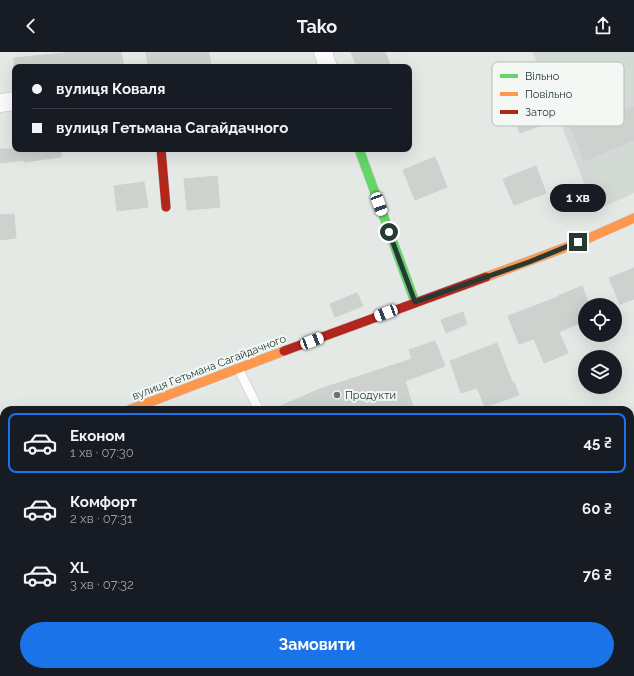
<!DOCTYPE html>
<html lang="uk">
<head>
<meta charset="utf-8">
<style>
	:root { --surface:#171b24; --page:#242831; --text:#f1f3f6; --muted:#9ea1a6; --line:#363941; --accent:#1a73e8 }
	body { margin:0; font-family:Raleway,sans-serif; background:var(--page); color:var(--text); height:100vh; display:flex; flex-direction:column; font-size:15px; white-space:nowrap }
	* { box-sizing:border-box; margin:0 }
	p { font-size:13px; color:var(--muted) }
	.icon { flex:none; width:22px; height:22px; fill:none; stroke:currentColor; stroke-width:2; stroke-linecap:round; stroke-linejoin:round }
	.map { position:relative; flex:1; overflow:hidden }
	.panel { position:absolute; left:0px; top:354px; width:634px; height:270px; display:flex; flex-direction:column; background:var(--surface); border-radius:12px 12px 0 0; box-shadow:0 4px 16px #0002 }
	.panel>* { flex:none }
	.top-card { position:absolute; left:12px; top:12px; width:400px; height:88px; border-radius:8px; box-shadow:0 4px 16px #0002; display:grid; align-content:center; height:88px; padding:0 20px; background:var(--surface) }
	.fabs { position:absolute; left:578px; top:246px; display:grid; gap:8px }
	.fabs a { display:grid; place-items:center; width:44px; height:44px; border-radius:50%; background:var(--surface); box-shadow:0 4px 16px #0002; font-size:20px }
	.end { position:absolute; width:18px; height:18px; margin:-9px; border:5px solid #243a32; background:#fff; box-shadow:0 0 0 2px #fff }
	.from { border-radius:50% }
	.bubble { position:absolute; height:28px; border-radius:14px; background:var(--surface); box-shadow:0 4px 16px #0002; font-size:13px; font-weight:700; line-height:28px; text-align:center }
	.car { position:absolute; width:12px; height:24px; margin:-12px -6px; border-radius:5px; box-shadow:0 0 3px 1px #0007; background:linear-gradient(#fff 24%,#345 0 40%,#fff 0 76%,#345 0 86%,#fff 0) }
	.top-card b { display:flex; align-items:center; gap:14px; height:38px; font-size:15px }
	.top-card b+b { border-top:1px solid var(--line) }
	.top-card i { width:10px; height:10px; background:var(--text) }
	ul { padding:7px 0 0; list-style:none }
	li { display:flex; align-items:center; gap:12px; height:60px; margin:0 8px 6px; padding:0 12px; border:2px solid transparent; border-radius:8px }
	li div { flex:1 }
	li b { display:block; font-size:15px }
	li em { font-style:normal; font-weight:700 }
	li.current { border-color:var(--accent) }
	li>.icon { width:36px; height:36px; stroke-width:1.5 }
	.primary-button { display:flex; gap:8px; margin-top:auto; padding:8px 20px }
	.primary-button a { flex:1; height:46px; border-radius:24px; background:var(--accent); color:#fff; font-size:16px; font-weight:700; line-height:46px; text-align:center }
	header { display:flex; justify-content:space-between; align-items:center; height:52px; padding:0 20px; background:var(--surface); font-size:18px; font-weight:700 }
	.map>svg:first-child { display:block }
	.built { fill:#d3dad6 }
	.building { fill:#cdd2cf; stroke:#cdd2cf }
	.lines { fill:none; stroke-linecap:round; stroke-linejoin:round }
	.lane-casing { stroke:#c1c6c3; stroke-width:10 }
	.street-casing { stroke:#c1c6c3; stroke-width:19 }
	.fast-casing { stroke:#c0c6c3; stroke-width:10 }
	.slow-casing { stroke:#c0c6c3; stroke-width:10 }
	.jam-casing { stroke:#c0c6c3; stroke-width:10 }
	.lane { stroke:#fbfcfb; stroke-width:9 }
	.street { stroke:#fbfcfb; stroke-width:18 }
	.fast { stroke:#63d668; stroke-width:9 }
	.slow { stroke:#ff974d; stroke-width:9 }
	.jam { stroke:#b3261e; stroke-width:9 }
	.route { stroke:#243a32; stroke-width:5 }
	.poi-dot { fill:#677771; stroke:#f3f8f5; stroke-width:1.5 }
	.labels { text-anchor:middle; stroke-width:4; stroke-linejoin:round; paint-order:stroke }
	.street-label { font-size:11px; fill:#243a32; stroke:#f3f8f5 }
	.poi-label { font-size:11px; fill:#243a32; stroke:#f3f8f5; text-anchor:start }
	.key { fill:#f3f8f5; stroke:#b5bfba; stroke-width:1 }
	.key-label { font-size:11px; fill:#243a32 }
</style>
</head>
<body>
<header><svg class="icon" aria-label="back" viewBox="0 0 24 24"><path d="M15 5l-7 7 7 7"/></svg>Tako<svg class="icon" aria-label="share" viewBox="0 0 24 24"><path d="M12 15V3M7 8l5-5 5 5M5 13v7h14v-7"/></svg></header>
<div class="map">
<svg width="634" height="624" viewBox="0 0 634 624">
	<rect width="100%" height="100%" fill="#e4e9e6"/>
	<path class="built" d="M533 0H634V141L595 159Z"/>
	<path class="building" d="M73 0H121L124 15H14V6Z
		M146 0H209L211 14 201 15H148Z
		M351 0H385L391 15H357Z
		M531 38 544 72 520 81 507 48Z
		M581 45 591 72 634 55V88L584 109 562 53Z
		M0 97H61V105L24 110V108L0 111Z
		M435 105 447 135 415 148 403 118Z
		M536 114 546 141 514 153 503 127Z
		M217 124 220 155 187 158 184 127Z
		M144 130 148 155 117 159 114 134Z
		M14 162 16 186 0 188V163Z
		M634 216V247L620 252 609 226Z
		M582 234 589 253H585V269L559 280 568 301 544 311 534 287 519 292 508 264 558 245V244Z
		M357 241 363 254 335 265 330 252Z
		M463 260 467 272 446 281 441 268Z
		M435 289 445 314 405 329 414 358H389L387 353 373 358H271L320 337 412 307 409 298Z
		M497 291 512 330H514L519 343 485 355 477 336 461 341 450 309Z"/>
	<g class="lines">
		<g class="lane-casing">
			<path id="lane" d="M238 316 259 358
				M630 426 634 424
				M630 541 634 549
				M404 620 406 624"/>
		</g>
		<g class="street-casing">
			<path id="street" d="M323 0 328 15
				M0 51 15 49"/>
		</g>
		<g class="fast-casing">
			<path id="fast" d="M359 97 415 250"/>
		</g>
		<g class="slow-casing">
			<path id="slow" d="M486 225 580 190 634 166
				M129 358 284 299"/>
		</g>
		<g class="jam-casing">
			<path id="jam" d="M161 97 166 155
				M284 299 486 225
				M0 404 4 403"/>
		</g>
		<use href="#lane" class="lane"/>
		<use href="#street" class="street"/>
		<use href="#fast" class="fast"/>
		<use href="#slow" class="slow"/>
		<use href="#jam" class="jam"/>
	</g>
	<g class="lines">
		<path class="route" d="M389 180 415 250 529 210 578 190"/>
	</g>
	<circle class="poi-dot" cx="337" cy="343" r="4"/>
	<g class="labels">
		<g class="street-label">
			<text transform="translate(209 315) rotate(-21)" y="4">вулиця Гетьмана Сагайдачного</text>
		</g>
		<g class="poi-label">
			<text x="345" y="347">Продукти</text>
		</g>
	</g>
	<rect x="492" y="10" width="132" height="64" rx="6" class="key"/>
	<rect x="500" y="22" width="18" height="4" fill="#63d668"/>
	<rect x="500" y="40" width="18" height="4" fill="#ff974d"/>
	<rect x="500" y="58" width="18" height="4" fill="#b3261e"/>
	<g class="key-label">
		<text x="525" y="28">Вільно</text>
		<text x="525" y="46">Повільно</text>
		<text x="525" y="64">Затор</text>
	</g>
</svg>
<div class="fabs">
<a><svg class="icon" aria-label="locate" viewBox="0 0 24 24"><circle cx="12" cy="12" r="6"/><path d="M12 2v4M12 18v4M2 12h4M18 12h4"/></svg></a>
<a><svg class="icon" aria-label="layers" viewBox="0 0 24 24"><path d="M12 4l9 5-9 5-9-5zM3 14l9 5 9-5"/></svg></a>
</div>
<i class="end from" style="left:389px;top:180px"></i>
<i class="end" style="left:578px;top:190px"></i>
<div class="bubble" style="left:550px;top:132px;width:56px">1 хв</div>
<i class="car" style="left:379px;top:152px;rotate:160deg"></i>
<i class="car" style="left:386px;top:261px;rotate:249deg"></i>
<i class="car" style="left:312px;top:289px;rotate:69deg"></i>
<div class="top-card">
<b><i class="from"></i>вулиця Коваля</b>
<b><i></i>вулиця Гетьмана Сагайдачного</b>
</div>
<section class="panel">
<ul>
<li class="current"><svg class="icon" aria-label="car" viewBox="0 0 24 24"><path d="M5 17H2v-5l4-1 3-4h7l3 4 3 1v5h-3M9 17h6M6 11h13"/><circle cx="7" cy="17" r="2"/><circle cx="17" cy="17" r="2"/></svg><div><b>Економ</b><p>1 хв · 07:30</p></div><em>45 ₴</em></li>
<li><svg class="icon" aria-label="car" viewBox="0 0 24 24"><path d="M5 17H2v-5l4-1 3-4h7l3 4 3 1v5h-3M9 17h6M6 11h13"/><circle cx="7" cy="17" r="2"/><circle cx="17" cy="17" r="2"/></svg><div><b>Комфорт</b><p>2 хв · 07:31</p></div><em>60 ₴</em></li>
<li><svg class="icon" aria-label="car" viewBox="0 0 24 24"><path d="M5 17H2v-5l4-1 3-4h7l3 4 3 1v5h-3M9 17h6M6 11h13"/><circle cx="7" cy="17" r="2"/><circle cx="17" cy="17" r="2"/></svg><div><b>XL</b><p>3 хв · 07:32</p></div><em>76 ₴</em></li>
</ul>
<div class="primary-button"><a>Замовити</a></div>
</section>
</div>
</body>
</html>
